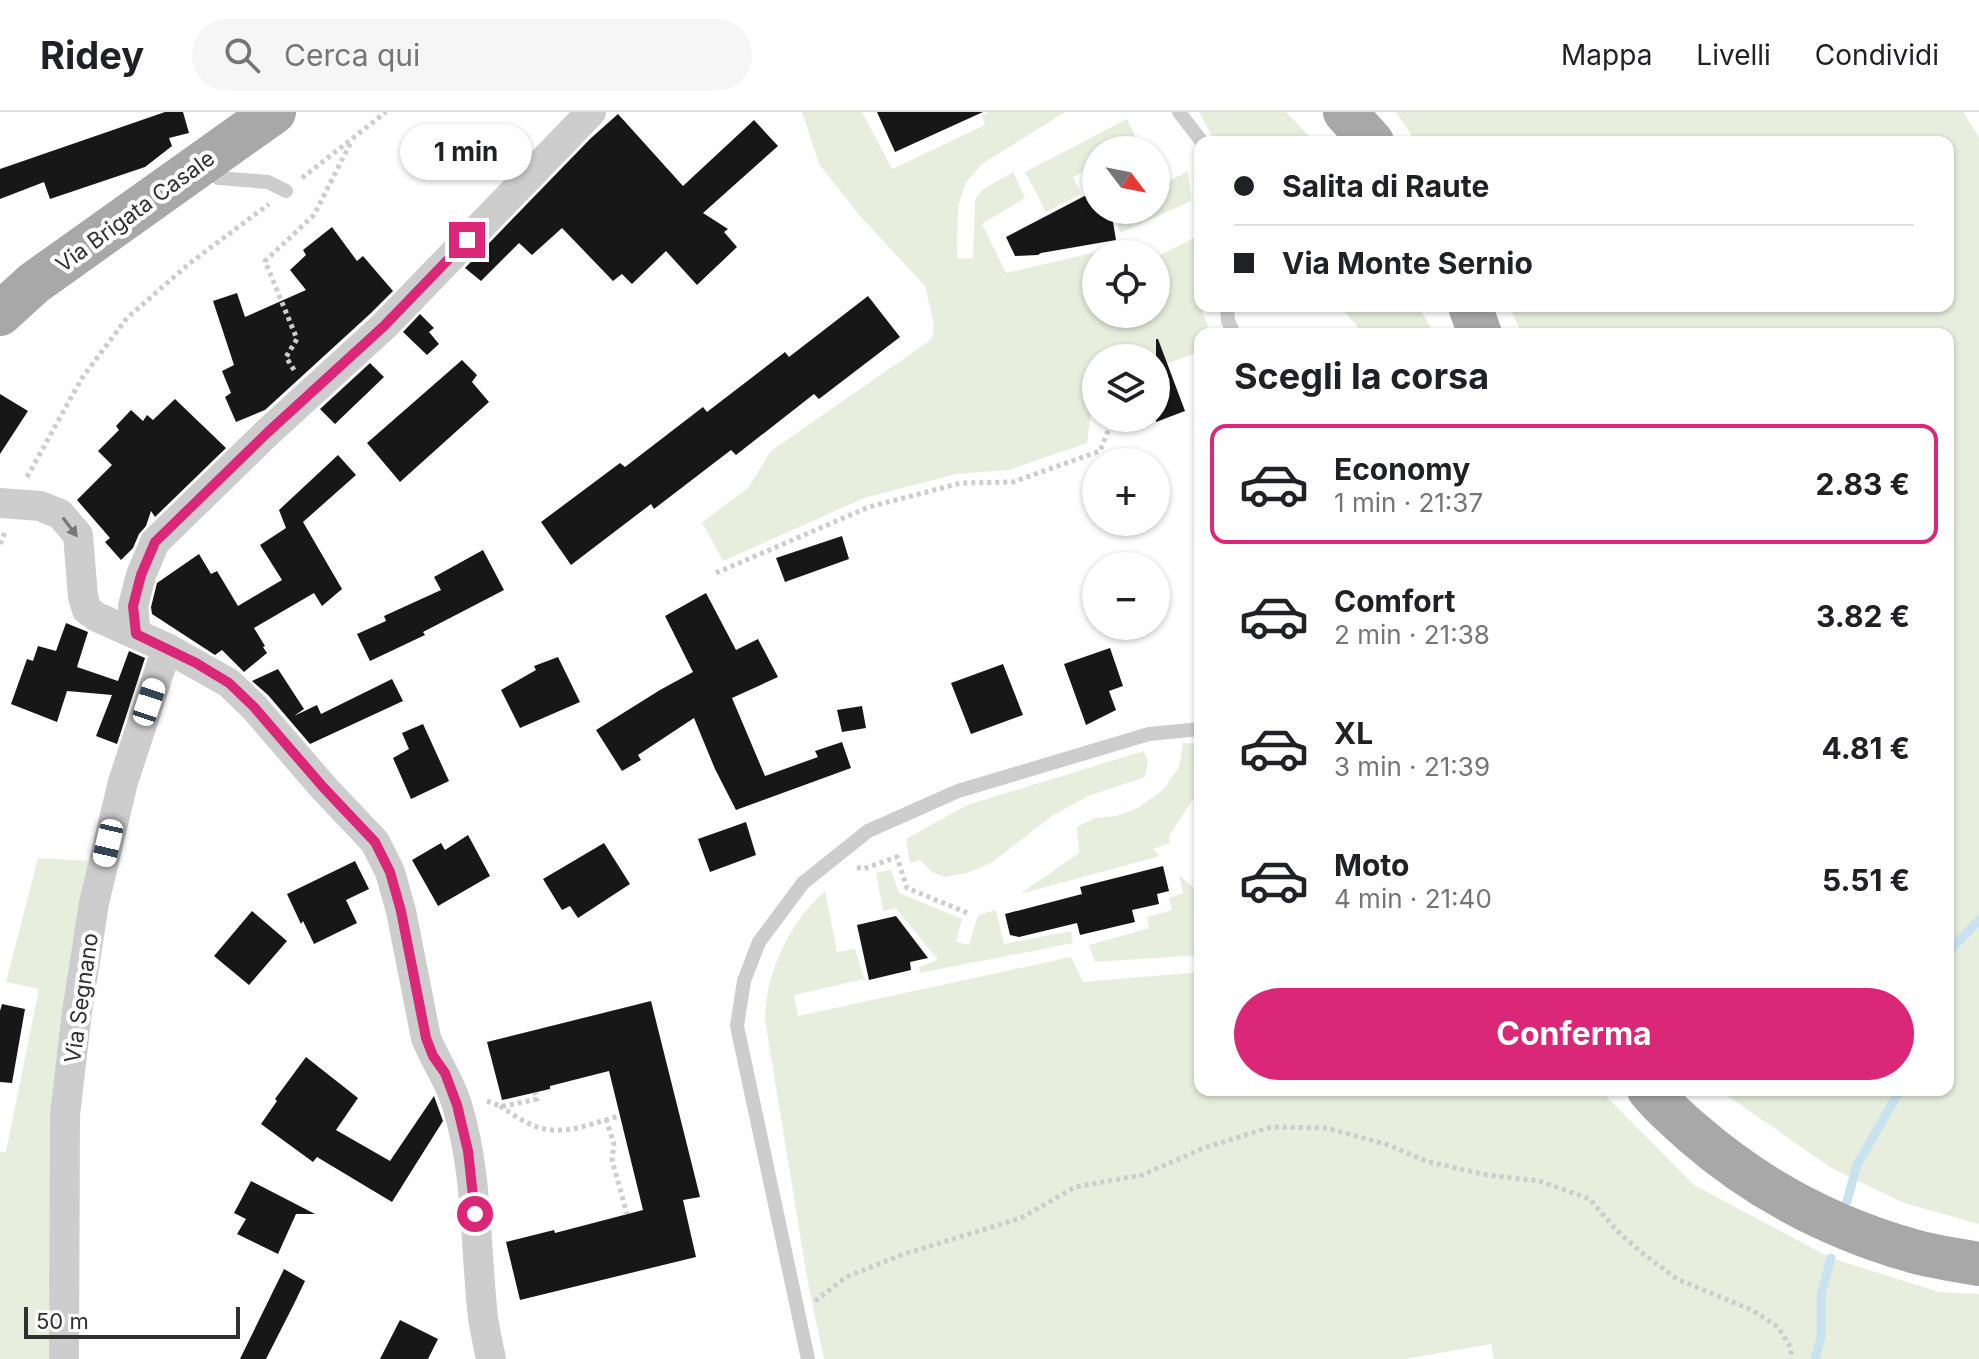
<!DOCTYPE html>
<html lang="it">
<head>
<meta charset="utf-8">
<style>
	:root { --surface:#fff; --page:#f6f6f6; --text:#202124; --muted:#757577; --line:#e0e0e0; --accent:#db2777 }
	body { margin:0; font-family:Inter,sans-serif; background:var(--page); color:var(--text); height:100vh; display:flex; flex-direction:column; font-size:30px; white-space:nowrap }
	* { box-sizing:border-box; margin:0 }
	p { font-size:26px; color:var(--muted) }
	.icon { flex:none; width:44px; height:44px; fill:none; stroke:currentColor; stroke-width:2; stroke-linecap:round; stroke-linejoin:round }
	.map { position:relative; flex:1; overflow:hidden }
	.drawer { position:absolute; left:1194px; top:216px; width:760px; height:768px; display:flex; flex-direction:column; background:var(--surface); border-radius:16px; box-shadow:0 2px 6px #0004 }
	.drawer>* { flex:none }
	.guide { position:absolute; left:1194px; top:24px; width:760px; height:176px; border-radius:16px; box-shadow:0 2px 6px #0004; display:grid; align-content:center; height:176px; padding:0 40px; background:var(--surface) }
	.needle { width:52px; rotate:122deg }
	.tools { position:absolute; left:1082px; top:24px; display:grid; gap:16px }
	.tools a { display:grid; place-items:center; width:88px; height:88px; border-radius:50%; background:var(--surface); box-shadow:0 2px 6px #0004; font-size:40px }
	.scale { position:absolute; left:24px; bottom:20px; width:216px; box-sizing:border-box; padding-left:8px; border:4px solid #303030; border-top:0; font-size:22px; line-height:28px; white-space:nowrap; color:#303030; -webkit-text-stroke:6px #fff; paint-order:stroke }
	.end { position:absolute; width:36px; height:36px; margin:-18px; border:10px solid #db2777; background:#fff; box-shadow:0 0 0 4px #fff }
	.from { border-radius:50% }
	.bubble { position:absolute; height:56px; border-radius:28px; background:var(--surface); box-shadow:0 2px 6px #0004; font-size:26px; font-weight:700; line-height:56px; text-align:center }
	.car { position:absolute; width:24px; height:48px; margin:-24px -12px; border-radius:10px; box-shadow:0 0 6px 2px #0007; background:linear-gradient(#fff 24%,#345 0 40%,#fff 0 76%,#345 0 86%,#fff 0) }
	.guide b { display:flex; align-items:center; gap:28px; height:76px; font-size:30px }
	.guide b+b { border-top:2px solid var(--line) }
	.guide i { width:20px; height:20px; background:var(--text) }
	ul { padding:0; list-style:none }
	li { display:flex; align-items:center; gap:24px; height:120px; margin:0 16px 12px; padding:0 24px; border:4px solid transparent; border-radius:16px }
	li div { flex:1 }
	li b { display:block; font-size:30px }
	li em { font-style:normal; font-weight:700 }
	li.selected { border-color:var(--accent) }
	li>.icon { width:72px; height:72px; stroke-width:1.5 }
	h2 { padding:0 40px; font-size:36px; line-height:96px }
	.primary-button { display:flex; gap:16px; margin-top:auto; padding:16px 40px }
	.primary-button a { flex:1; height:92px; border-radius:48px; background:var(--accent); color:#fff; font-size:32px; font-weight:700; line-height:92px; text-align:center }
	header { display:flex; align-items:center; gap:48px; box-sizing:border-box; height:112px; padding:0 40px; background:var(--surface); border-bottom:2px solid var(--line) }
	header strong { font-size:38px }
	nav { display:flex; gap:44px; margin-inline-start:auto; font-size:28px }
	.search { width:560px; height:72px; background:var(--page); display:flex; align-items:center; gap:20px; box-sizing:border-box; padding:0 28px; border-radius:44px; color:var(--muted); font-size:30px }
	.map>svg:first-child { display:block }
	.green { fill:#e7eedd }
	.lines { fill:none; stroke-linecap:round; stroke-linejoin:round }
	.stream { stroke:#c8e3ef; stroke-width:9 }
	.building { fill:#171717 }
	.path { stroke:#cdcdcd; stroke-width:5; stroke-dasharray:4 4; stroke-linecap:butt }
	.service { stroke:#cdcdcd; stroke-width:14 }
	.minor { stroke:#cdcdcd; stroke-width:30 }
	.primary { stroke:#a8a8a8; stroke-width:44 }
	.oneway { fill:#777 }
	.route { stroke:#db2777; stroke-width:10 }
	.labels { text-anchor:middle; stroke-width:8; stroke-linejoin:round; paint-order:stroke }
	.street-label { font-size:22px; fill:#303030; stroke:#fff }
</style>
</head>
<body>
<header>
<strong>Ridey</strong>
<div class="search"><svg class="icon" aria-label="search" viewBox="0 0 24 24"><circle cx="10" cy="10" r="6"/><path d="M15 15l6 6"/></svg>Cerca qui</div>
<nav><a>Mappa</a><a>Livelli</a><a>Condividi</a></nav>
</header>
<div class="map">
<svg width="1979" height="1247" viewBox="0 0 1979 1247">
	<rect width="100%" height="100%" fill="#fff"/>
	<path class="green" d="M802 0H862L892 57 985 13 982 4 988 0H1065L982 52 966 70 958 95 957 147 973 146 975 88 982 78 1013 60 1025 86 982 112 1006 161 1135 131 1139 142H1096V202H1156V145L1200 123V194L1211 222H1200V239L1156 256V246H1096V282L1093 284 1087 331 1009 358 956 362 864 386 723 449 702 410 748 376 771 339 932 227 934 212 925 174 860 104 819 52Z
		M1199 0H1286L1315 30H1215Z
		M1396 0H1963L1979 25V1112L1904 1091 1833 1057 1719 978H1948V222H1522L1509 194H1948V30H1416Z
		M1127 7 1142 38H1096V53L1073 65 1081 82 1046 100 1025 60Z
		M1188 59 1191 89 1120 121 1117 106 1122 98H1156V76Z
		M1340 194H1418L1431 216 1432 222H1364Z
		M1183 631 1200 632V676L1169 724 1170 731 1153 737 1160 744 1020 782 1079 741 1077 715 1095 706 1116 704 1138 696 1163 678 1179 655Z
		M1144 639 1148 650 1145 665 1088 684 1052 704 991 751 967 761 945 765 932 760 920 748 910 751 906 727 967 693Z
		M38 746 92 749 50 1247H0V1040H6L39 877 6 870Z
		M891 758 899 781 962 807 956 830 969 833 978 803 996 798 1004 832 1071 819 1073 831 920 861 919 855 938 848 896 796 883 799 876 761Z
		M1179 763 1200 781V843L1095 850 1089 833 1149 816 1147 805 1172 798 1169 786 1183 781Z
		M825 779 837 840 855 837 864 867 794 883 798 904 1071 845 1083 870 1200 860V978H1600L1694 1073 1831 1146 1939 1180 1979 1182V1247H1494L1491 1232 1405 1247H824L808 1171 765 908C765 861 790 810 825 779Z"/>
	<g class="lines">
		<path class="stream" d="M1948 840 1979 808
			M1847 1089 1857 1053 1900 978
			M1815 1247 1821 1225V1183L1831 1146"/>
	</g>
	<path class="building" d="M165 0H183L189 21 169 26 172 34 145 55 50 87 44 70 0 87V57Z
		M877 0H983L895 40Z
		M618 2 683 74 754 8 778 34 703 101 728 117 724 120 737 135 697 173 666 139 632 172 622 162 613 169 562 116 532 143 519 131 481 169 465 156 590 27Z
		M1096 78V98H1111L1116 128 1041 141 1038 143 1015 144 1006 125Z
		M332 115 357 149 363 144 393 179 371 201 265 298 236 310 225 285 231 281 222 259 234 253 213 189 237 181 245 205 306 178 290 158 306 143 303 138Z
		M868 184 900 225 819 287 814 282 736 343 731 338 654 397 651 392 571 453 541 410 620 351 625 355 703 295 707 300 785 240 789 245Z
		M420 202 434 216 429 220 439 232 427 243 403 220Z
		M1156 227H1158L1185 299 1156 310Z
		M462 248 477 263 472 270 489 290 400 370 367 331Z
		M370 251 384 265 335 312 320 297Z
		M0 282 28 299 0 342Z
		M175 287 226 336 155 405 151 399 146 414 139 422 133 436 121 448 105 430 110 426 77 388 112 353 98 339 119 318 116 314 131 298 143 309 147 303 153 308Z
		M338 343 356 363 303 410 342 477 322 494 314 481 254 516 265 534 263 535 267 541 244 560 222 538 215 543 152 502 151 495 157 471 199 442 211 462 217 459 238 494 282 468 260 433 286 416 279 398Z
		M842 424 849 447 785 470 776 446Z
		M483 438 504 478 423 520 425 523 370 549 357 522 386 509 384 504 441 478 434 465Z
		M706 481 736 538 758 527 778 565 732 586 765 664 818 645 815 639 842 630 851 656 736 698 715 657 694 606 638 643 641 648 622 659 596 618 660 578 693 560 665 504Z
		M66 511 88 520 77 555 118 569 129 539 145 546 117 632 96 624 112 583 67 579 57 610 11 592 27 547 33 549 38 534 56 539Z
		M1110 536 1123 574 1109 579 1116 598 1086 613 1064 552Z
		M558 545 580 590 520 616 501 578 536 558 534 554Z
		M1003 552 1023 603 971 622 951 571Z
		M278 557 304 597 294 604 317 593 321 602 392 567 403 589 310 632 268 583 252 569Z
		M862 594 866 616 842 620 837 598Z
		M423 612 449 669 411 687 393 646 409 637 402 621Z
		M746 710 756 743 710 760 698 727Z
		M468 723 490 764 438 794 412 748 441 731 445 738Z
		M604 731 630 772 578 806 570 794 562 798 543 767Z
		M355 749 369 777 346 788 357 811 314 832 303 809 301 812 287 782Z
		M1163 754 1169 779 1157 782 1159 792 1132 798 1135 810 1080 823 1077 811 1019 825 1010 823 1005 802 1082 782 1080 775Z
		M252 799 287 829 249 873 214 844Z
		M896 804 928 846 910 850 911 858 869 868 857 813Z
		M651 889 700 1085 683 1088 696 1145 520 1188 506 1130 554 1118 555 1121 643 1098 609 959 550 974V977L502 988 487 930Z
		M2 892 25 897 12 971 0 970V899Z
		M306 945 358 986 336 1018 390 1049 434 984 443 1009 392 1090 317 1045 313 1050 261 1012 277 989 275 987Z
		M251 1069 315 1102H296L278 1142 237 1122 246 1107 234 1101Z
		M284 1157 305 1169 294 1192 266 1247H240Z
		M400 1208 438 1227 428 1247H380Z"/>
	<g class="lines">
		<path class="path" d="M302 66 386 0
			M294 258 286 245 297 227 265 149 314 103 351 30
			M27 365 82 266 127 206 190 151 269 92
			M0 432 6 418
			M716 461 869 395 961 371 1013 370 1100 339 1113 306
			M857 755 863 757 897 745 907 776 970 802
			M487 989 500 994H505L537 987 535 981
			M500 994C515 1004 533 1017 552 1018 574 1020 599 1009 620 1004
			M606 1007 614 1032 612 1048 627 1102
			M815 1189 846 1165 901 1143 1021 1106 1075 1075 1142 1063 1204 1036 1271 1015 1327 1016 1388 1033 1429 1050 1487 1063 1539 1069 1590 1087 1616 1118 1641 1140 1677 1167 1752 1198 1778 1215 1791 1236V1247"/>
		<path class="service" d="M1179 0 1202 30
			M207 53 218 66 268 70 286 79
			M1227 194 1228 209 1234 222
			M808 1247 737 914 744 869 759 830 803 771 868 719 958 679 1149 622 1200 617"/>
		<path class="minor" d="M0 391 40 394 60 402 78 423 83 485 87 498 97 505 167 536 229 571 254 595 323 675 375 730 390 760 401 799 426 926C435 949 450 969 457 993 478 1061 475 1135 483 1205 485 1219 488 1233 491 1247
			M136 522 133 494 141 463 155 430 268 320 384 214 591 0
			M64 1247 65 1003 77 900 94 791 123 670 167 536"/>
		<path class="primary" d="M1345 0 1372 30
			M1470 194 1480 222
			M0 202 34 171 274 0
			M1649 978C1662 994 1678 1008 1693 1021 1756 1076 1832 1116 1913 1139 1934 1145 1957 1148 1979 1152"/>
	</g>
	<defs><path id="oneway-solid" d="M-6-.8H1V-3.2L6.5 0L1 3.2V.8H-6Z" transform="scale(2)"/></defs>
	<use class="oneway" href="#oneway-solid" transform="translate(70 415) rotate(53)"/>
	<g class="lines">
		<path class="route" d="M467 128 384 214 268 320 155 430 141 463 133 494 136 522 196 551 229 571 254 595 323 675 375 730 390 760 401 799 426 926 433 944 445 961 457 993 468 1039 475 1102"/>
	</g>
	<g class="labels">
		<g class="street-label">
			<text transform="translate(135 99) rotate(-36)" y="8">Via Brigata Casale</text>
			<text transform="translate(81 886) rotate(-82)" y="8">Via Segnano</text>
		</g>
	</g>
</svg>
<div class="tools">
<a><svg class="needle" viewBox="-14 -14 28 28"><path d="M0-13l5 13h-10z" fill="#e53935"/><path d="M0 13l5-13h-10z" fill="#757577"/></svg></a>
<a><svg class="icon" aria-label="locate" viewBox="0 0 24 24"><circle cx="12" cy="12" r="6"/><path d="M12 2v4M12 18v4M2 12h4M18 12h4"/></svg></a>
<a><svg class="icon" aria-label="layers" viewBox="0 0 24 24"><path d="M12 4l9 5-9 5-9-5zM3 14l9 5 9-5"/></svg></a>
<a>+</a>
<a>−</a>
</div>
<div class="scale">50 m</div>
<i class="end from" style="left:475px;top:1102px"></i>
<i class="end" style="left:467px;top:128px"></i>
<div class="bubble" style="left:400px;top:12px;width:132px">1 min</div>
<i class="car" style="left:149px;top:590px;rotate:18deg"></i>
<i class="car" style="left:108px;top:731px;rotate:193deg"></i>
<div class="guide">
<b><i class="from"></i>Salita di Raute</b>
<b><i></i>Via Monte Sernio</b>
</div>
<section class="drawer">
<h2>Scegli la corsa</h2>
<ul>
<li class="selected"><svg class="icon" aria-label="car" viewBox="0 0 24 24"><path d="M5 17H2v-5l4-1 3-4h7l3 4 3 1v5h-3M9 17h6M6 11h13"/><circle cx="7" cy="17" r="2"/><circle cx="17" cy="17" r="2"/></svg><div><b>Economy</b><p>1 min · 21:37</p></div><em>2.83 €</em></li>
<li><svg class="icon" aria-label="car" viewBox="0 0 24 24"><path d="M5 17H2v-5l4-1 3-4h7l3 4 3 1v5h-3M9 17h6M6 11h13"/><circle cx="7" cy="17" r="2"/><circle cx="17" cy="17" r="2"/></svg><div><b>Comfort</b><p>2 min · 21:38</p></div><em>3.82 €</em></li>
<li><svg class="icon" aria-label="car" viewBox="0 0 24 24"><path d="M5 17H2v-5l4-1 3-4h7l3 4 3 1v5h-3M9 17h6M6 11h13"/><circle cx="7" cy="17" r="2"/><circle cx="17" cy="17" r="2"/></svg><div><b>XL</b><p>3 min · 21:39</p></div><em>4.81 €</em></li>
<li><svg class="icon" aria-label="car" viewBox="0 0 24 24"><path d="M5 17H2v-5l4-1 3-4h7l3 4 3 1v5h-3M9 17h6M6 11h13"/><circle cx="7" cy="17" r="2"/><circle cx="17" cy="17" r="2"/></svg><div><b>Moto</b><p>4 min · 21:40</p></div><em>5.51 €</em></li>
</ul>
<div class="primary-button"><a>Conferma</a></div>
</section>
</div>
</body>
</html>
